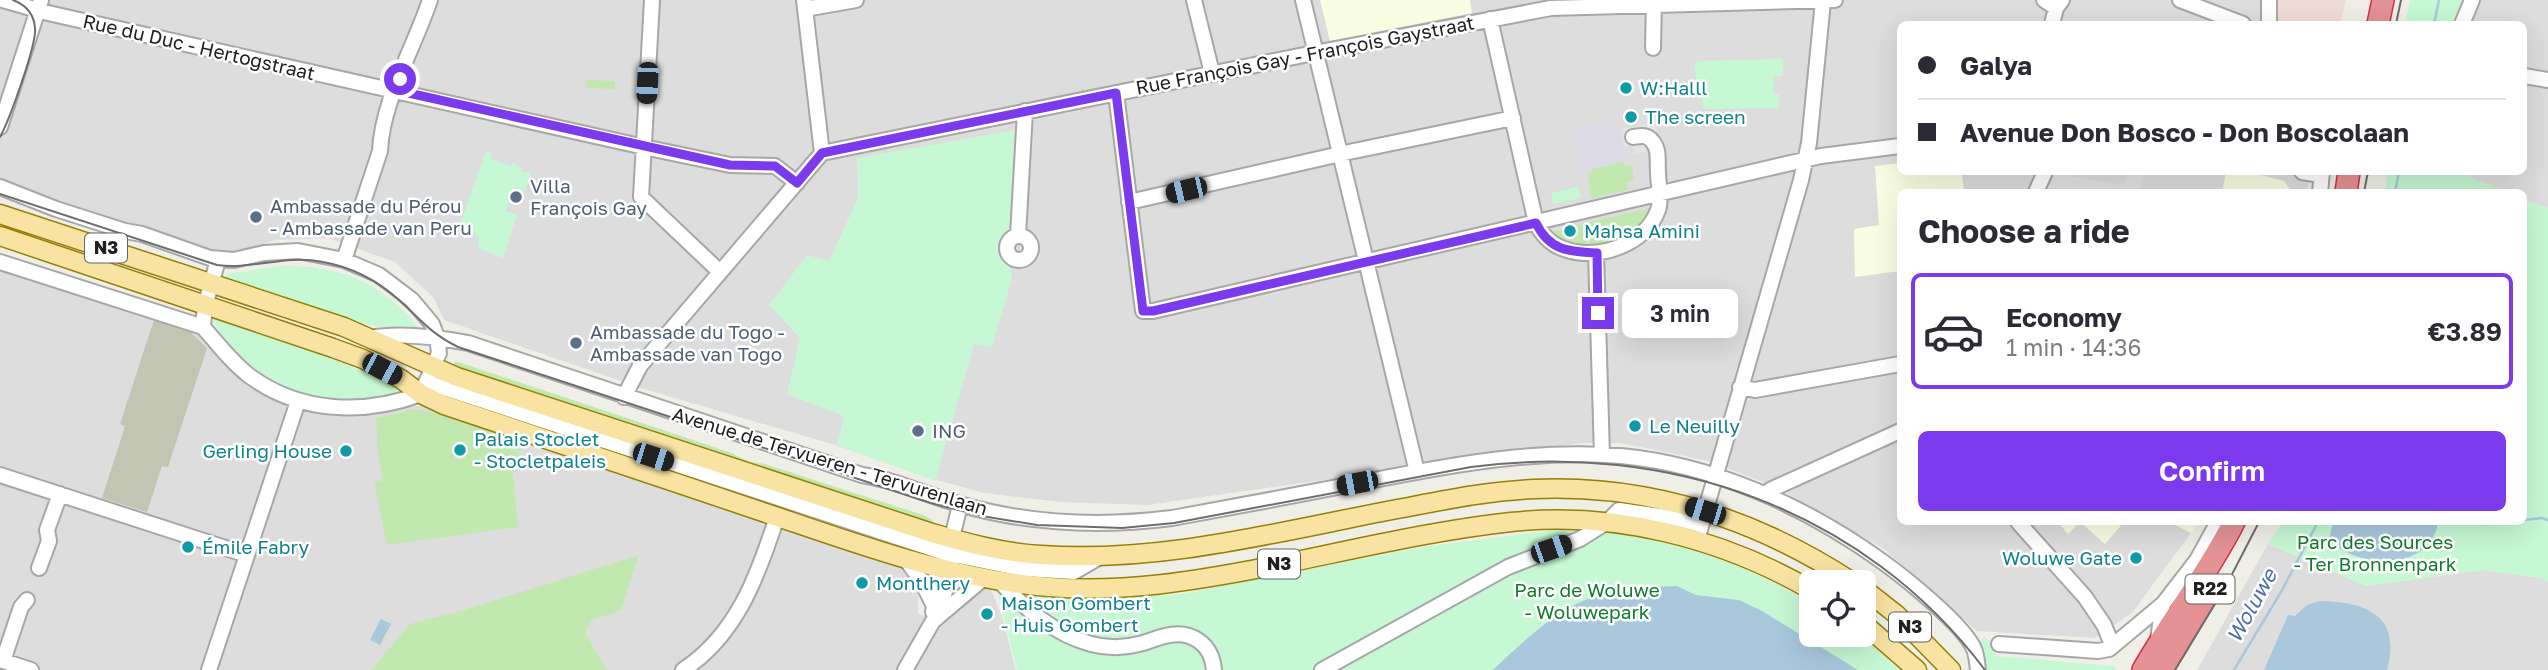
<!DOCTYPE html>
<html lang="en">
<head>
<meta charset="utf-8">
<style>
	:root { --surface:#fff; --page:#f2f2f3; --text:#2b2b33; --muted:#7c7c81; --line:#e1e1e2; --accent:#7c3aed }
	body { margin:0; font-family:"Golos Text",sans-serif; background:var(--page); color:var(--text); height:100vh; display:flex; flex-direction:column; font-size:26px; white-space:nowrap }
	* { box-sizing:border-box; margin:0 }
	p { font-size:23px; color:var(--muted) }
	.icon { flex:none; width:38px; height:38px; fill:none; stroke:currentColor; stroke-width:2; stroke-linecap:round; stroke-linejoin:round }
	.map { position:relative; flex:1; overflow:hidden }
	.sheet { position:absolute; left:1897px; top:189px; width:630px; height:336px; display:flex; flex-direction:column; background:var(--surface); border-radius:10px; box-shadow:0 7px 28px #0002 }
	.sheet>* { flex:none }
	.hud { position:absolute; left:1897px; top:21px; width:630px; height:154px; border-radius:10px; box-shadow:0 7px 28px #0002; display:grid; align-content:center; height:154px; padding:0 21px; background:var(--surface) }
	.buttons { position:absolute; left:1799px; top:570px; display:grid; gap:14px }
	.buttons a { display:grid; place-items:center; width:77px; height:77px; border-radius:10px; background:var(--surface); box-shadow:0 7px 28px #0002; font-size:35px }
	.end { position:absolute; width:32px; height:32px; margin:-16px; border:9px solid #7c3aed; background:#fff; box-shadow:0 0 0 4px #fff }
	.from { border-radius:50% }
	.bubble { position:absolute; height:49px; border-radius:10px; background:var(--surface); box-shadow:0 7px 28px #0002; font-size:23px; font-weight:600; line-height:49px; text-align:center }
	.car { position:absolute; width:21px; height:42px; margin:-21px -10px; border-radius:9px; box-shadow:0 0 5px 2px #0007; background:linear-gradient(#222 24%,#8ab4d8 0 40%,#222 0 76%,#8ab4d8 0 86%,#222 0) }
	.hud b { display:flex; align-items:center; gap:24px; height:66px; font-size:26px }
	.hud b+b { border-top:2px solid var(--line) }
	.hud i { width:18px; height:18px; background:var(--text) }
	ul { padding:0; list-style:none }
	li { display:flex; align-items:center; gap:21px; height:116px; margin:0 14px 10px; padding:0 7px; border:4px solid transparent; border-radius:10px }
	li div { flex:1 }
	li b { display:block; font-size:26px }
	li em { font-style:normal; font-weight:600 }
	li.on { border-color:var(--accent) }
	li>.icon { width:63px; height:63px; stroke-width:1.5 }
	h2 { padding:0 21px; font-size:32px; line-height:84px }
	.button { display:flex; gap:14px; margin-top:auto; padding:14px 21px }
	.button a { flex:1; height:80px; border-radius:10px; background:var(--accent); color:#fff; font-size:28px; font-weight:600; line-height:80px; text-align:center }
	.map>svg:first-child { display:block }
	.residential { fill:#dedddd }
	.commercial { fill:#f0dcd7 }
	.education { fill:#f9fee2 }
	.construction { fill:#c1c5b2 }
	.grass { fill:#c1e8af }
	.park { fill:#c6f8d3 }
	.parking { fill:#e4e4e4 }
	.plaza { fill:#dddbe6 }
	.water { fill:#a9c8dc }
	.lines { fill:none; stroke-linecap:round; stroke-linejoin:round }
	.stream { stroke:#a9c8dc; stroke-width:2.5 }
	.minor-casing { stroke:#a7a7a7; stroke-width:18 }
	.major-casing { stroke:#978005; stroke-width:21 }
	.highway-casing { stroke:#d52d49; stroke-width:24 }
	.minor { stroke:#fff; stroke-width:14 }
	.major { stroke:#f9e3a3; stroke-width:18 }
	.highway { stroke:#e49293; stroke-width:21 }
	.tram { stroke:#6e6e6e; stroke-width:2 }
	.route { stroke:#7c3aed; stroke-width:9 }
	.culture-dot { fill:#0f9aa8; stroke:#fff; stroke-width:2.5 }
	.service-dot { fill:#5c6f8a; stroke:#fff; stroke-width:2.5 }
	.labels { text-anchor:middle; stroke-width:5; stroke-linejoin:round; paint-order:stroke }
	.shield { fill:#fff; stroke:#636363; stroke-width:2 }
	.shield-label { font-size:18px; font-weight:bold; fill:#202020 }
	.street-label { font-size:19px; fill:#202020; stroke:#fff }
	.culture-label { font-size:19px; fill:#0d838f; stroke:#fff; text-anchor:start }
	.service-label { font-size:19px; fill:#4e5e75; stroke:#fff; text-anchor:start }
	.park-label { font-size:19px; fill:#107c2c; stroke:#fff }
	.water-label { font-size:21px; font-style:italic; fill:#4f6ead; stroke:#fff }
</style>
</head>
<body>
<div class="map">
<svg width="2548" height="670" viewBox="0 0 2548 670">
	<rect width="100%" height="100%" fill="#f0efe7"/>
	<path class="residential" d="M0 0H2266L2267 24H1900V172H2294L2311 175 2306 192H1900V522H2199L2132 613 2095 638 1977 631 1884 549 1776 487 1709 461 1621 443H1583L1426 462 1351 476 1147 505 1061 502 984 493 937 480 835 445 644 389 444 320 433 297 395 262 328 238 274 240 228 257 0 183Z
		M2474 0H2548V208L2524 200V192H2511L2475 180 2466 172H2524V24H2464Z
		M0 266 199 332 286 404 289 410 298 415 307 411 357 415 378 414 413 405 427 407 763 518 768 528 781 527 896 562 913 583 918 597V614L945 622 980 586H993L999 592 991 589 1002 617 1016 670H0Z
		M2268 544 2366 586 2483 570 2542 578 2548 582V670H2197Z"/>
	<path class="commercial" d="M2276 0H2346L2340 24H2280L2277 20Z"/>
	<path class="education" d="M1320 0H1470L1472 13 1330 41Z
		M1900 163V172H1943L1944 175 1962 173 1964 192H1900V271L1855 277 1854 229 1879 225 1875 166Z
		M2226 172H2249L2284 181 2292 192H2222Z
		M2058 522H2124L2105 544 2080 522 2068 534Z
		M2168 522H2199L2192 533Z"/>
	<path class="construction" d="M154 320 190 332 207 348 168 467 162 466 147 512 102 498 125 426 120 424Z"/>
	<path class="grass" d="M587 80 615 81V89L586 88Z
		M1624 162 1625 166 1632 165 1634 180 1626 182 1628 190 1591 198 1588 174 1593 172 1592 169Z
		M1648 209C1640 233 1614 243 1590 245L1589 222Z
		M1587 223V245L1567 241 1553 235 1552 232Z
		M455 361 729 452 750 462 765 464 923 515 933 520 931 525 453 367Z
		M414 409 433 412 523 442 513 473 518 527 387 545 374 482 383 480 378 454 376 418Z
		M639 555 621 610 591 620 585 633 607 670H371L410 624 464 610Z"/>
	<path class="park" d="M2410 0H2462L2451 24H2405Z
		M1783 59V76L1773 77 1774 94 1779 95V108L1704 109 1694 66 1698 61Z
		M1016 130 1008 252 1012 278 992 347 974 344 935 481 837 445 844 416 787 394 800 338 769 305 807 255 829 261 858 198 857 158Z
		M486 151 492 153 491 159 511 166 513 163 521 168 522 172H531L524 192 513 188 506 211 517 215 503 258 478 248 479 237 460 225Z
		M2388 172H2466L2475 180 2511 192H2385Z
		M1578 187 1581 198 1553 204 1551 193Z
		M2524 200 2548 208V582L2542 578 2483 570 2366 586 2268 544 2283 522H2524Z
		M278 266C323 265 364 274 397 305 405 312 414 320 418 330L412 332 358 323 226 279V274Z
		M213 317C272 336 350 354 400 390L399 393C338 410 270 394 230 344 223 335 214 327 213 317Z
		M1555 530C1580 531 1606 531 1630 534 1695 542 1755 572 1811 602V635H1860L1900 670H1017L998 595 1090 598 1181 594 1422 547Z
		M1984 636 1996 649V656L2116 666 2115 670H1988L1981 659 1977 647Z"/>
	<path class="parking" d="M1654 123 1657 130 1650 151 1635 154 1633 146 1625 147 1621 129Z
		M2052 172 2119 185 2125 182 2129 172H2144L2140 192H2065L2044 187Z"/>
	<path class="plaza" d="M1615 120 1624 149 1632 148 1633 154 1629 155 1630 160 1580 172 1571 130Z"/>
	<path class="water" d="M2333 522H2438C2431 572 2357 569 2329 540Z
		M1677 586 1696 595 1739 600 1762 611 1858 670H1493C1524 641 1560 605 1602 594 1626 587 1653 587 1677 586Z
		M2320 601C2366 602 2402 615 2387 670H2264L2288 615 2295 616 2307 605Z
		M381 619 391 624 380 645 370 640Z"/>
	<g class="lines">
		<path class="stream" d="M2434 24 2439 0
			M2395 192 2399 172
			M2524 520 2542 518 2548 520
			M2479 522 2485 524 2517 522
			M2234 670 2281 592 2318 522"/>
		<g class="minor-casing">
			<path id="minor" d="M3 0 48 13 653 149 730 165 775 166 797 183
				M652 0 641 197 720 272
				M1194 0 1212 73
				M1303 0 1417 472
				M2044 0 2056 8
				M2180 0 2243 24
				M2269 0V24
				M805 9 856 0
				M1490 19 1536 223C1546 243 1561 251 1583 253 1613 254 1647 240 1658 210 1662 200 1658 183 1658 172 1657 162 1660 149 1652 141 1647 134 1640 136 1633 137
				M2052 24 2056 8 2062 0
				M2462 24 2472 0
				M1653 48 1654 0
				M2524 76 2548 80
				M1116 93 1143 311H1153L1821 156 1900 146
				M0 127 41 0
				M822 153 1304 55 1551 8 1835 0
				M2302 172 2321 175
				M0 187 56 209 125 231 142 234 210 258 234 260 264 253 298 251 344 260 379 275 412 300 432 324 437 337 439 353 421 394C364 415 301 413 251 377 233 364 218 344 203 327L205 306 218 260
				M2036 192 2045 172
				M2320 192 2322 172
				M1129 202 1349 152 1513 118
				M1018 236 1025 111
				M1007 248a12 12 0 1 1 24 0a12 12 0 1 1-24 0Z
				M1596 253 1602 455
				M344 260 380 151C382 101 414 48 430 0
				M0 262 203 327
				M369 338C400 332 437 337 468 343L862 475C896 480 926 495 959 504 1028 524 1101 527 1172 518 1239 506 1307 493 1374 480 1456 464 1538 449 1621 456 1715 465 1807 507 1883 562 1905 578 1964 625 1974 649 1977 656 1977 663 1978 670
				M426 382 948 554 1024 569 1074 572 1100 557
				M1740 387 1755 390 1900 364
				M624 397 640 366 822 153 804 0
				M0 475 247 555
				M1768 496 1770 490 1900 431
				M2018 522 2085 597 2104 625 2112 645
				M1697 540 1801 180 1809 143 1823 1
				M904 557 921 580 933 604
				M39 568 49 541 47 530 60 494
				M998 580C1024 607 1053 634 1091 644 1106 648 1124 648 1139 644 1148 642 1156 638 1165 636 1191 629 1212 644 1214 670
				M933 612 940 568 948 554 960 505
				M939 616 984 578
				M2158 639 2163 604 2197 560 2218 522
				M1999 644 2098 651 2109 649 2163 604
				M0 660 31 670
				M3 661 21 607 27 600
				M209 670 298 401
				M683 670C737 635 758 575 777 517
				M905 670 933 621 939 616 950 570 949 561
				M1322 670 1508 567 1580 539 1607 522 1619 510 1674 518 1701 525"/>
		</g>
		<g class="major-casing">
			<path id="major" d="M0 214 344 327 457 377 932 533C967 543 1004 553 1041 555 1158 563 1273 533 1387 511 1436 502 1484 491 1534 489 1650 484 1758 520 1854 583
				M0 236 333 348 363 359 401 379 421 394 444 405C548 440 651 474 754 509 850 541 948 579 1049 587 1123 593 1194 581 1267 567 1348 551 1429 531 1511 522 1615 511 1721 538 1811 590
				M1864 589 1897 615 1951 670
				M1864 624 1917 670"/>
		</g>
		<g class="highway-casing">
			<path id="highway" d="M2378 24 2383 0
				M2346 192 2349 172
				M2143 670C2172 619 2208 574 2234 522
				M2162 670 2207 595"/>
		</g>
		<use href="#minor" class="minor"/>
		<use href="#major" class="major"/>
		<use href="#highway" class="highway"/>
		<path class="tram" d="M2396 24 2401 0
			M0 137C9 121 37 44 35 28 34 14 26 5 13 0
			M2364 192 2368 172
			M0 194 217 265C252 270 284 254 323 262 351 267 378 281 399 300 421 320 430 333 458 347L931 503 982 516 1037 525 1122 528 1174 523 1471 467C1668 441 1864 509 1985 670
			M2175 670 2227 584 2259 522"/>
	</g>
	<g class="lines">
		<path class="route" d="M400 79 395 90 730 165 775 166 797 183 822 153 1116 93 1143 311H1153L1536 223C1549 250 1568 252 1597 253L1598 313"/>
	</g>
	<g class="culture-dot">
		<circle cx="1626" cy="88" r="7"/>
		<circle cx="1631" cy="117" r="7"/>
		<circle cx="1570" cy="231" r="7"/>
		<circle cx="1635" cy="426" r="7"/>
		<circle cx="460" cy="450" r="7"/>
		<circle cx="346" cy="451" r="7"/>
		<circle cx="188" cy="547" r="7"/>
		<circle cx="2136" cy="558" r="7"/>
		<circle cx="862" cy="583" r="7"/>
		<circle cx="987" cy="614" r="7"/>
	</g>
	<g class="service-dot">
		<circle cx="516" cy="197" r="7"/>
		<circle cx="256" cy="217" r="7"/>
		<circle cx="576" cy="343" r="7"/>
		<circle cx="918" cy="431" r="7"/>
	</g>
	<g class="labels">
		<g class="shield">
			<rect x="85" y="233.5" width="42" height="29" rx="5"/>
			<rect x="1258" y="549.5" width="42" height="29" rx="5"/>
			<rect x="2185.5" y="574.5" width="49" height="29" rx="5"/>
			<rect x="1889" y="612.5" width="42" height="29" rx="5"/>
		</g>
		<g class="shield-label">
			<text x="106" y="254">N3</text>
			<text x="1279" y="570">N3</text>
			<text x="2210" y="595">R22</text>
			<text x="1910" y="633">N3</text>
		</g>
		<g class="street-label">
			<text transform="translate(199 47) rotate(13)" y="7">Rue du Duc - Hertogstraat</text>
			<text transform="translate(1305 55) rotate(-11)" y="7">Rue François Gay - François Gaystraat</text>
			<text transform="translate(830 461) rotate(17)" y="7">Avenue de Tervueren - Tervurenlaan</text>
		</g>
		<g class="culture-label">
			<text x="1640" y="95">W:Halll</text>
			<text x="1645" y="124">The screen</text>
			<text x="1584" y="238">Mahsa Amini</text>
			<text x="1649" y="433">Le Neuilly</text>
			<text x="474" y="446">Palais Stoclet<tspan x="474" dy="22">- Stocletpaleis</tspan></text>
			<text x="332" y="458" text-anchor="end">Gerling House</text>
			<text x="202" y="554">Émile Fabry</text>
			<text x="2122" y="565" text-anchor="end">Woluwe Gate</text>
			<text x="876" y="590">Montlhery</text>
			<text x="1001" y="610">Maison Gombert<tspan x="1001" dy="22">- Huis Gombert</tspan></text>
		</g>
		<g class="service-label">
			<text x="530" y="193">Villa<tspan x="530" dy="22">François Gay</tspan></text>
			<text x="270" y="213">Ambassade du Pérou<tspan x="270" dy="22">- Ambassade van Peru</tspan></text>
			<text x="590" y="339">Ambassade du Togo -<tspan x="590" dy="22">Ambassade van Togo</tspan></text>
			<text x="932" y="438">ING</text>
		</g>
		<g class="park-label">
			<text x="2375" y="549">Parc des Sources<tspan x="2375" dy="22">- Ter Bronnenpark</tspan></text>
			<text x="1587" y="597">Parc de Woluwe<tspan x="1587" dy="22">- Woluwepark</tspan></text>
		</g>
		<g class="water-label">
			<text transform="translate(2252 606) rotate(-61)" y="7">Woluwe</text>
		</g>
	</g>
</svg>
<div class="buttons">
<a><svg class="icon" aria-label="locate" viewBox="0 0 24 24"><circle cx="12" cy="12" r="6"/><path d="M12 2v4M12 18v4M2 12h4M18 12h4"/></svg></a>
</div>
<i class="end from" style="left:400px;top:79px"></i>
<i class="end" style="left:1598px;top:313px"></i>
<div class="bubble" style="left:1622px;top:289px;width:116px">3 min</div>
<i class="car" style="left:647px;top:83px;rotate:183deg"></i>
<i class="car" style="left:1186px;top:190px;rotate:257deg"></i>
<i class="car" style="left:382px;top:369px;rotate:118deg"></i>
<i class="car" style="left:653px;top:457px;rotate:108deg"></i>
<i class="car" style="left:1357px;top:483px;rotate:259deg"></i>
<i class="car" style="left:1705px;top:511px;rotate:287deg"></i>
<i class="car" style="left:1551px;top:549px;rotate:71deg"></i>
<div class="hud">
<b><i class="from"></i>Galya</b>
<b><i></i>Avenue Don Bosco - Don Boscolaan</b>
</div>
<section class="sheet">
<h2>Choose a ride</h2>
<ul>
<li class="on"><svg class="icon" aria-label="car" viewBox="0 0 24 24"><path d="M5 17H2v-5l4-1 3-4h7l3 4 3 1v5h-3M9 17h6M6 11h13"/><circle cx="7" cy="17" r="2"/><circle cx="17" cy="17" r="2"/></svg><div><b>Economy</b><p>1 min · 14:36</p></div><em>€3.89</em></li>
</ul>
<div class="button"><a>Confirm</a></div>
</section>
</div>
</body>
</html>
